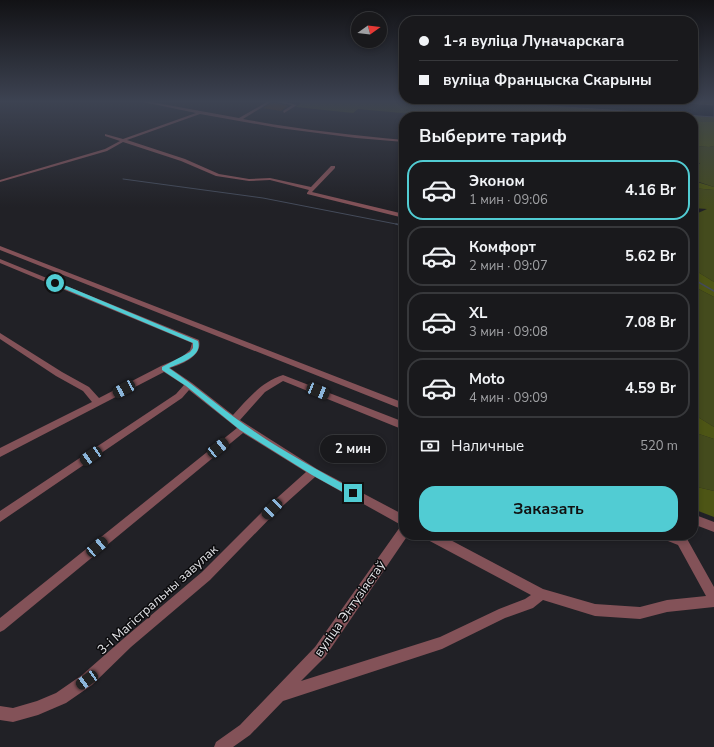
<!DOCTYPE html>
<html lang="ru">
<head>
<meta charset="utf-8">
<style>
	:root { --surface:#19191c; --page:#222225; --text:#f1f3f6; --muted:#9fa0a3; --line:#37383b; --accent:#51ccd3 }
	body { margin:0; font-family:"Nunito Sans",sans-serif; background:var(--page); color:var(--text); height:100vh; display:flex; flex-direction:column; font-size:15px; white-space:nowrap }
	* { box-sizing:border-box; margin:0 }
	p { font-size:13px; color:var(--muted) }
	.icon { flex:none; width:22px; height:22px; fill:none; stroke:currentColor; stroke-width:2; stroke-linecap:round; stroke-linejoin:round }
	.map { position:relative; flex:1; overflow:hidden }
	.panel { position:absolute; left:399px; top:112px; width:299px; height:428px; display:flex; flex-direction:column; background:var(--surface); border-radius:16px; box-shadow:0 2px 6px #0003,0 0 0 1px var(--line) }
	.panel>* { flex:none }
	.top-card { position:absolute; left:399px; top:16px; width:299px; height:88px; border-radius:16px; box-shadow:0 2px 6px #0003,0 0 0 1px var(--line); display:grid; align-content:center; height:88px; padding:0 20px; background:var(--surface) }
	.needle { width:26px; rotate:75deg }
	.tools { position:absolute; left:351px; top:12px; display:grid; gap:8px }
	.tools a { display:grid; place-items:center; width:36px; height:36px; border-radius:50%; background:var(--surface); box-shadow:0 2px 6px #0003,0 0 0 1px var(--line); font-size:20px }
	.end { position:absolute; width:18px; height:18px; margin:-9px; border:5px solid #51ccd3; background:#111; box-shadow:0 0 0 2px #111 }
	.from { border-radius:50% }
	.bubble { position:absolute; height:28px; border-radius:14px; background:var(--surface); box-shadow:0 2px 6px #0003,0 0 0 1px var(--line); font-size:13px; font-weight:700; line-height:28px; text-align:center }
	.car { position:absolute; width:12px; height:24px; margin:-12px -6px; border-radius:5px; box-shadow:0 0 3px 1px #0007; background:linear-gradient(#222 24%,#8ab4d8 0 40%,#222 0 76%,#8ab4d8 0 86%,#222 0) }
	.top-card b { display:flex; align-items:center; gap:14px; height:38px; font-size:15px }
	.top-card b+b { border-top:1px solid var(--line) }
	.top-card i { width:10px; height:10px; background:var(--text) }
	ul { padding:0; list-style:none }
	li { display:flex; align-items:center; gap:12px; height:60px; margin:0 8px 6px; padding:0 12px; border:2px solid var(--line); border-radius:16px }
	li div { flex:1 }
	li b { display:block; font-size:15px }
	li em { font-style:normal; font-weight:700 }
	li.on { border-color:var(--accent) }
	li>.icon { width:36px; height:36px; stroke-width:1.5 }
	h2 { padding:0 20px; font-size:18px; line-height:48px }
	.pay { display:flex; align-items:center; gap:10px; height:44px; padding:0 20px; font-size:15px }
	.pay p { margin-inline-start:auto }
	.primary-button { display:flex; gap:8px; margin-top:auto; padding:8px 20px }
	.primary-button a { flex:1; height:46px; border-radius:16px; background:var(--accent); color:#111; font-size:16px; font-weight:700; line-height:46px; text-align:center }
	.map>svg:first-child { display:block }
	.green { fill:#444b1d }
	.forest { fill:#4d5515 }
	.water { fill:#000b1f; stroke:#444b5a }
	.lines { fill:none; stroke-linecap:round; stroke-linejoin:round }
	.stream-far1 { stroke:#444b5a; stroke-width:1 }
	.stream { stroke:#444b5a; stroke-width:1.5 }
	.building { fill:#502e0b }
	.minor { fill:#835258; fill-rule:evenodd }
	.route { fill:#51ccd3 }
	.labels { text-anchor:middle; stroke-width:3; stroke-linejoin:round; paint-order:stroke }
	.near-street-label { font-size:13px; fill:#e1e1e5; stroke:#0b0b0d }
</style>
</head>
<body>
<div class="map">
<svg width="714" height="747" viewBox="0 0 714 747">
	<rect width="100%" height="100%" fill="#212126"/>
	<path class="green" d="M299 102H714V122H693V117H662L611 114 594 117H516L515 115 461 112 460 115 446 114 445 117 358 109 353 113 296 107 301 103Z
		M693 146 709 147 714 146V187L696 181 698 176 693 174V164H700L697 160 693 158Z
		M693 188 714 190V282L693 269V212L698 213 707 209 693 208Z
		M693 286 714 297V427L693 414Z
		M693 432 714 439V491L693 486Z"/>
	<path class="forest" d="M693 122H714V146L709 147 693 146Z
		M693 174 699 177 696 180 697 182 714 187V190L693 188Z
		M693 269 714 282V297L693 286Z
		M693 414 714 427V439L693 432Z
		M693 486 714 491V517L693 509Z"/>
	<path class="water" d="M490 102H675L714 105V117Z"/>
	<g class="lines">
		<path class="stream-far1" d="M123 179 263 198 401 225"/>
		<path class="stream" d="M396 224 404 226
			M693 279 714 291"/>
	</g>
	<path class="building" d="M272 103H275L288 106 281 111 263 108Z"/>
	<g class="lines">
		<path class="minor" d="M143 102H151L239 118 267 102H271L243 119C296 129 350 135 404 140V142L356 138 279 128 200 114 127 140 185 159 219 174 249 179 270 178 311 187 331 166H335V168L312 192 404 214V218L307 194V193L309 190 270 180 249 181 216 176 181 161 123 142 107 151 0 182V180L105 149 120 141 105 136V134L123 139 196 113Z
			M276 102H285L297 105 284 113 283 111 292 105Z
			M479 112 482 113V117H478Z
			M0 246 404 403V410L0 250Z
			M0 259 199 340C203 356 182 364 170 368L192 383 233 415C248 399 261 382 283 375L404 422V430L283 381 265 392 240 420 317 469 404 515V535H408L325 657 301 681 440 637 499 609 525 599 531 595 426 539 425 535H441L543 589 595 604 640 607 667 600 706 596 678 545 663 539 662 535H681L686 537 714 587V607L667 612 640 619 595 616 543 600 533 608 505 618 442 649 283 701 250 735 233 747H214L216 742 240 725 315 647 400 527 403 526 315 477 276 512 210 580 131 647 92 685 66 703 38 715 13 722 0 720V706L13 708 37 701 56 693 82 675 123 639 202 572 268 506 306 472 243 433 4 630 0 632V618L237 428 189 390 182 398 0 522V511L176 394 184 385 164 372 0 457V448L92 402 83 391 56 376 0 339V333L62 372 89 387 99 398 161 366 182 357 190 350 192 343 0 263Z
			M693 514 714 522V532L693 524Z"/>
	</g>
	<linearGradient id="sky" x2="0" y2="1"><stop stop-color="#121215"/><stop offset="0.49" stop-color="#3d4352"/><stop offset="1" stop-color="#3d4352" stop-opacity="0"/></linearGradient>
	<rect width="714" height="207" fill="url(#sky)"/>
	<path class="route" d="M53 282H57L198 341C203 357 180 363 169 368 196 386 219 407 245 425 280 450 318 470 356 491V496H350L312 475 240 430 186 386 162 370V367L190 352 193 348V343L53 284Z"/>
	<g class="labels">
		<g class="near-street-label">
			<text transform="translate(157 599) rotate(-42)" y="5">3-і Магістральны завулак</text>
			<text transform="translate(349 608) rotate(-55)" y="5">вуліца Энтузіястаў</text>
		</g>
	</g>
</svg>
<div class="tools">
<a><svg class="needle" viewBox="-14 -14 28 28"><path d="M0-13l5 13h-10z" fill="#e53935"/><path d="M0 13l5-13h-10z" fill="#9fa0a3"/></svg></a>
</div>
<i class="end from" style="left:55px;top:283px"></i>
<i class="end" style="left:353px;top:493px"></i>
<div class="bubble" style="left:320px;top:435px;width:66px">2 мин</div>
<i class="car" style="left:124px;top:389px;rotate:242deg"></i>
<i class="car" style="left:318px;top:391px;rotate:112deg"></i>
<i class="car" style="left:218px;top:448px;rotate:51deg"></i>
<i class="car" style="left:91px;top:456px;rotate:236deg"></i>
<i class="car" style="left:272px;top:509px;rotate:224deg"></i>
<i class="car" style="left:97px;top:547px;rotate:50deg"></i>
<i class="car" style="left:87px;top:680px;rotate:235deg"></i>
<div class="top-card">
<b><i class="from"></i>1-я вуліца Луначарскага</b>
<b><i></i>вуліца Францыска Скарыны</b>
</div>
<section class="panel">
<h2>Выберите тариф</h2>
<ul>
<li class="on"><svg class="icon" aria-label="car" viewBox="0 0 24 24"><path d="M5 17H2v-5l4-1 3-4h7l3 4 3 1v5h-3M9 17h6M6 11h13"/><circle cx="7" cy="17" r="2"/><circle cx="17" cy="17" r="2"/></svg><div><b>Эконом</b><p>1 мин · 09:06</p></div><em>4.16 Br</em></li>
<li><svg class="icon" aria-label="car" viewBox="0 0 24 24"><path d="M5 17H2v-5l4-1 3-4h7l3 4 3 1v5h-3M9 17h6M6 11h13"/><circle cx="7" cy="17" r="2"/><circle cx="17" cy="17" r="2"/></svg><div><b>Комфорт</b><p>2 мин · 09:07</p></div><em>5.62 Br</em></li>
<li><svg class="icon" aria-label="car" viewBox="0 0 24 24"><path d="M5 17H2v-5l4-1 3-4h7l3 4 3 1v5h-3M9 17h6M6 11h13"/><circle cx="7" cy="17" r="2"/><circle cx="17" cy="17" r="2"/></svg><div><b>XL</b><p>3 мин · 09:08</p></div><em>7.08 Br</em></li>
<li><svg class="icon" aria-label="car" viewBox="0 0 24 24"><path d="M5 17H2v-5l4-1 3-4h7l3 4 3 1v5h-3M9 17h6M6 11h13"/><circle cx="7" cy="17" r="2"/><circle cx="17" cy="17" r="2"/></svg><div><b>Moto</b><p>4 мин · 09:09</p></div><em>4.59 Br</em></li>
</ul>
<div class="pay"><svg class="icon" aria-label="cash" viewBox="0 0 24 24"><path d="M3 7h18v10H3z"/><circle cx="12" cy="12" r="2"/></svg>Наличные<p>520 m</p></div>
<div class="primary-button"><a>Заказать</a></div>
</section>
</div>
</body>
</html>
